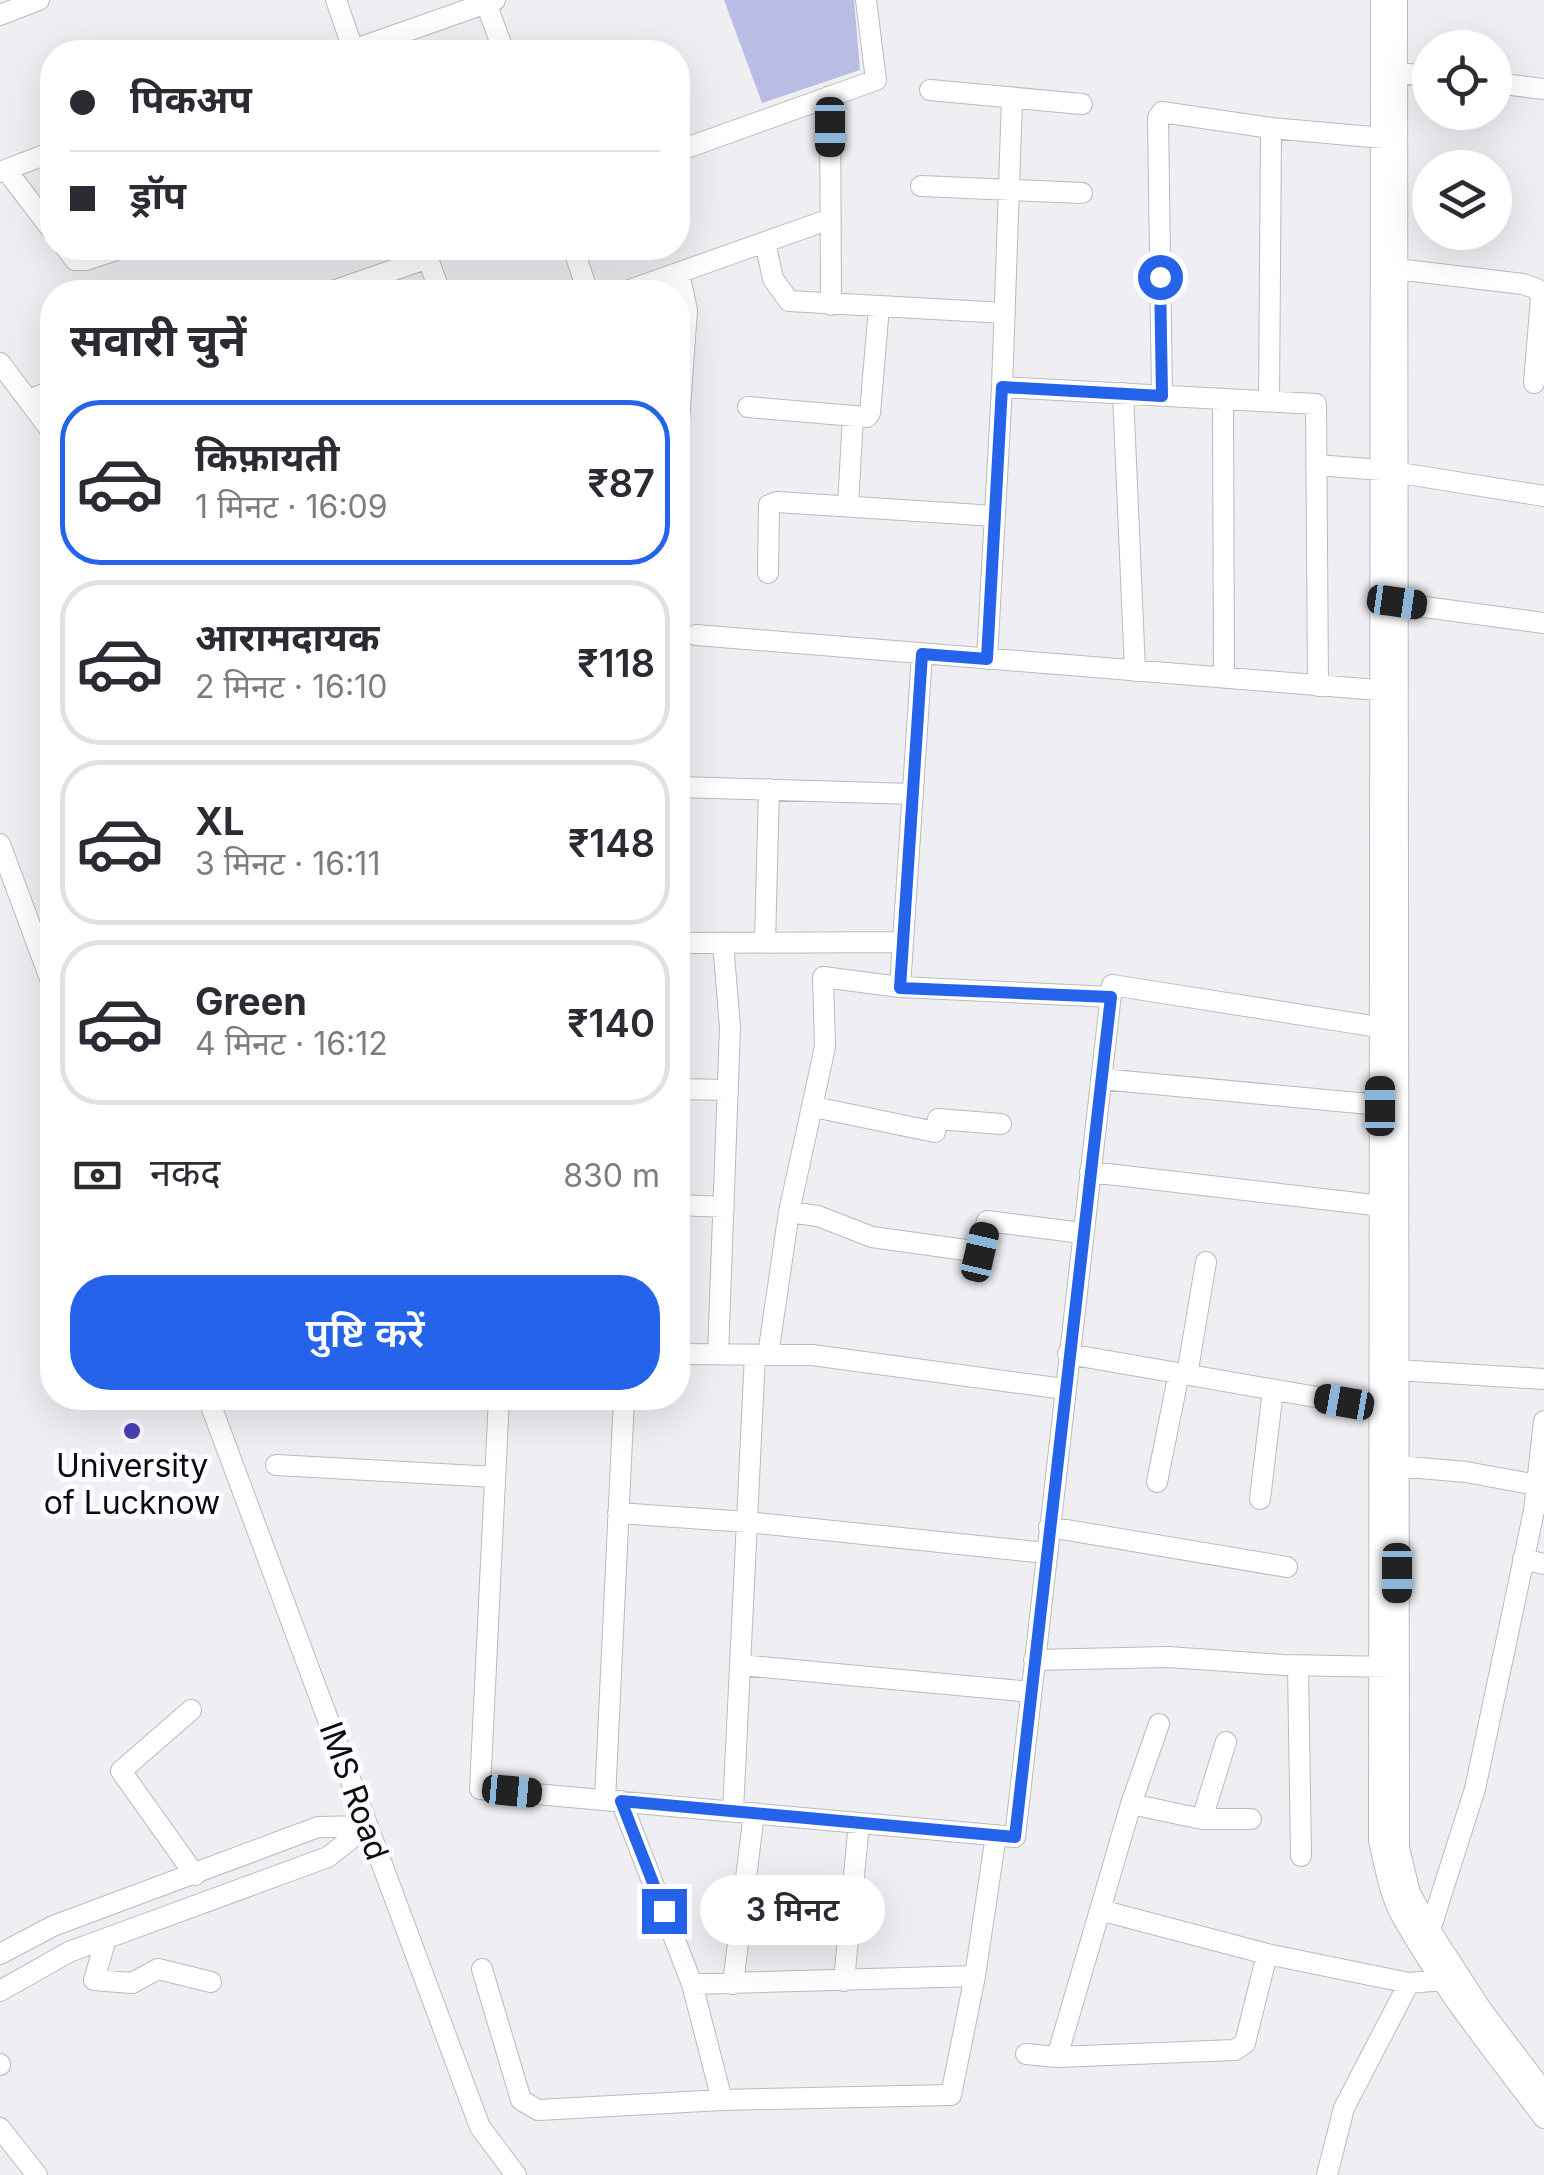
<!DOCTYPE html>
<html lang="hi">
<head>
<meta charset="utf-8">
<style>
	:root { --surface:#fff; --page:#f2f2f3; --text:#2b2b33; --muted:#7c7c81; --line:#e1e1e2; --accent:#2563eb }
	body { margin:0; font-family:Inter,"Noto Sans Devanagari",sans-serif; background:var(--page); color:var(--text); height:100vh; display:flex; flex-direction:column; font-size:38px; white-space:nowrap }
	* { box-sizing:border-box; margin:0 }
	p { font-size:32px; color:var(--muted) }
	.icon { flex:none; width:55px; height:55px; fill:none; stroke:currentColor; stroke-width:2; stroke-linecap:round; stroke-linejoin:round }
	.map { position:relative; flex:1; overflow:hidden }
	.side { position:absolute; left:40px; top:280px; width:650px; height:1130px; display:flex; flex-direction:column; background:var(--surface); border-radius:40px; box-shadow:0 10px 40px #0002 }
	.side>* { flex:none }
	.guide { position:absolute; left:40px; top:40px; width:650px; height:220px; border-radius:40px; box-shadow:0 10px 40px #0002; display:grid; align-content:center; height:220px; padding:0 30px; background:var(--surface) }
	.controls { position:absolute; left:1412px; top:30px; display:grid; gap:20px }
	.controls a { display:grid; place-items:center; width:100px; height:100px; border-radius:50%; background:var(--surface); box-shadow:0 10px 40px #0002; font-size:50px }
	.end { position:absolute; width:45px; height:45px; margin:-22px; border:12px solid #2563eb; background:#fff; box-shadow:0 0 0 5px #fff }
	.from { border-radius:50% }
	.bubble { position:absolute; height:70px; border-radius:35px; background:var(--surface); box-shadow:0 10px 40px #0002; font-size:32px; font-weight:600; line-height:70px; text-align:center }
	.car { position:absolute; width:30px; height:60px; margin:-30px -15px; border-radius:12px; box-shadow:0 0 8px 2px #0007; background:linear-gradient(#222 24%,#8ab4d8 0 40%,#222 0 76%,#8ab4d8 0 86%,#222 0) }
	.guide b { display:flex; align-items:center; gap:35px; height:95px; font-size:38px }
	.guide b+b { border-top:2px solid var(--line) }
	.guide i { width:25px; height:25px; background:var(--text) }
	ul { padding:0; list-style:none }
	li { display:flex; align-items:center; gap:30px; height:165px; margin:0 20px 15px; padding:0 10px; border:5px solid var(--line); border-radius:40px }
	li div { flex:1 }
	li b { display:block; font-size:38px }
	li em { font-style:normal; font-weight:600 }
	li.on { border-color:var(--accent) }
	li>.icon { width:90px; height:90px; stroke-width:1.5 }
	h2 { padding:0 30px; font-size:45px; line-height:120px }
	.pay { display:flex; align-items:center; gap:25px; height:110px; padding:0 30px; font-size:38px }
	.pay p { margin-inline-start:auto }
	.cta { display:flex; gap:20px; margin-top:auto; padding:20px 30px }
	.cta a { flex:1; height:115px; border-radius:40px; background:var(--accent); color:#fff; font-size:40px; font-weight:600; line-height:115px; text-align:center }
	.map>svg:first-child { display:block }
	.green { fill:#b9bde4 }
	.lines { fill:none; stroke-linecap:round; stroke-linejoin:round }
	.minor-casing { stroke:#babbc0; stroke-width:22 }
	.minor { stroke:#fff; stroke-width:20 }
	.route { stroke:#2563eb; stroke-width:12 }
	.poi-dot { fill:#4940b6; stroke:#fbfcff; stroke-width:4 }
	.labels { text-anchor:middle; stroke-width:10; stroke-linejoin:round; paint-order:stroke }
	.poi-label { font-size:32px; fill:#0b0b0d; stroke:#fbfcff }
	.street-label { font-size:32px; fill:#0b0b0d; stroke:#fbfcff }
</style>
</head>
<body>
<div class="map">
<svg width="1544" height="2175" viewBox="0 0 1544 2175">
	<rect width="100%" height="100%" fill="#eeeef3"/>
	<path class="green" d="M724 0H854L860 70 762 103Z"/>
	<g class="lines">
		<g class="minor-casing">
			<path id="minor" d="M336 0 354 52
				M1381 0 1379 1841C1385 1866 1389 1892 1401 1915 1441 1987 1495 2053 1544 2118
				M1397 0 1399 1848 1410 1893 1430 1930 1481 2009 1544 2092
				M486 3 504 52
				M0 15 39 0
				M353 50 495 0
				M1387 72 1430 76
				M1495 83 1544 89
				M930 90 1082 104
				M830 96 831 305
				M678 151 876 80 866 0
				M6 170 52 230
				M0 172 52 152
				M921 186 1082 193
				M765 242 773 279 789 301 1005 313
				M66 248 75 260H86L122 248
				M424 248 440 292
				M573 248 588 292
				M1388 268 1523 284 1537 289 1541 298 1534 383
				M330 292 428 258
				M624 292 830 219
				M0 363 52 432
				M1002 387 1316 404 1318 686
				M1123 393 1135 671
				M1162 395 1158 118 1162 112 1271 128 1394 139
				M1223 399 1224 678
				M28 400 52 391
				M1269 401 1271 128
				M748 407 867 417 870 413 879 307
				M678 436 687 310 679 273
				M1316 465 1381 470 1544 496
				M848 506 853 416
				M768 573 769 505 777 502 995 516
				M1387 602 1544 623
				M696 635 1390 691
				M987 659 1002 387 1012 100
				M51 780H52
				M678 787 913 794
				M0 844 52 984
				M765 942 769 789
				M678 943 903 942
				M900 987 922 654
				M1101 1079 1391 1106
				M678 1089 728 1090
				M814 1107 935 1132 938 1119 1001 1124
				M1090 1172 1391 1207
				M678 1205 724 1207
				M789 1212 818 1216 872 1237 980 1252 987 1221 1082 1233
				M678 1354 812 1355 1064 1389
				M718 1354 730 1027 723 943
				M1068 1354 1391 1410
				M768 1355 789 1212 825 1047 823 977 900 987 1111 997
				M1397 1370 1544 1379
				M1187 1375 1206 1262
				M208 1398 480 2127 516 2175
				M499 1398 480 1789 1015 1837 1112 985 1391 1029
				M276 1465 495 1477
				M1397 1466 1466 1472 1537 1485
				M1157 1482 1179 1373
				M1260 1499 1273 1390
				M618 1513 747 1522 1046 1553
				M1049 1527 1287 1567
				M1523 1559 1544 1564
				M1034 1660 1168 1657 1284 1665 1391 1667
				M740 1665 1031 1692
				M1298 1666 1301 1856
				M191 1710 121 1771 195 1875
				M605 1800 624 1398
				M621 1801 692 1984 722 2100
				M1131 1804 1202 1819H1251
				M733 1811 755 1355
				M1202 1819 1226 1742
				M1100 1910 1267 1954 1409 1983 1454 1979
				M1430 1930 1475 1789 1534 1511 1544 1421
				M106 1939 94 1980 132 1983 158 1969 211 1982
				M0 1954 53 1926 318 1827 367 1826
				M482 1969 521 2100 538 2110 722 2100 951 2095 975 1976
				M844 1981 859 1823
				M692 1984 975 1976 996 1835
				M733 1984 754 1813
				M0 1991 69 1952 328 1857 367 1826
				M1026 2054 1057 2057 1235 2050 1245 2043 1267 1954
				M1057 2057 1131 1804 1159 1724
				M0 2064V2065
				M0 2128 37 2175
				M1327 2175 1344 2108 1409 1983"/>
		</g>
		<use href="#minor" class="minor"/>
	</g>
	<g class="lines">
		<path class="route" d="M664 1911 621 1801 1015 1837 1111 997 900 988 922 654 987 659 1002 387 1162 396 1160 277"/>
	</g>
	<circle class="poi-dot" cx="132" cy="1431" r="10"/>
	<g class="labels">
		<g class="poi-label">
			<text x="132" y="1477">University<tspan x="132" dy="37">of Lucknow</tspan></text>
		</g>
		<g class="street-label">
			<text transform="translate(354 1791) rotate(70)" y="11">IMS Road</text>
		</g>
	</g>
</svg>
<div class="controls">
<a><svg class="icon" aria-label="locate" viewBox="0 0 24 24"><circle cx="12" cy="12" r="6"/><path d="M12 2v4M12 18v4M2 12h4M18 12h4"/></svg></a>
<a><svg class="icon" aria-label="layers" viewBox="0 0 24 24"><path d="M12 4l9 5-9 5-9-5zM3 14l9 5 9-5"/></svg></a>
</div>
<i class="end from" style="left:1160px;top:277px"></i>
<i class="end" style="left:664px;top:1911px"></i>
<div class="bubble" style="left:700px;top:1875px;width:185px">3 मिनट</div>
<i class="car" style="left:830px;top:127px;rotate:180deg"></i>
<i class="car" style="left:1397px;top:602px;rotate:98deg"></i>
<i class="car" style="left:1380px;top:1106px;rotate:0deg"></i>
<i class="car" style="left:980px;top:1252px;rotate:13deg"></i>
<i class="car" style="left:1344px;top:1402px;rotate:280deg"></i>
<i class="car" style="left:1397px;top:1573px;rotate:180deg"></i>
<i class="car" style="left:512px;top:1791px;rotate:95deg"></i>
<div class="guide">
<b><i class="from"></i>पिकअप</b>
<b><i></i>ड्रॉप</b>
</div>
<section class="side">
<h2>सवारी चुनें</h2>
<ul>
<li class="on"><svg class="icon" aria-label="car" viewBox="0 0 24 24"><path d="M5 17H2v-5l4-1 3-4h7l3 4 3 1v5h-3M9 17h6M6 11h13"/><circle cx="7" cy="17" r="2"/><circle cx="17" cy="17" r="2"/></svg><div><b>किफ़ायती</b><p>1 मिनट · 16:09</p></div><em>₹87</em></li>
<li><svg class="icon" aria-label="car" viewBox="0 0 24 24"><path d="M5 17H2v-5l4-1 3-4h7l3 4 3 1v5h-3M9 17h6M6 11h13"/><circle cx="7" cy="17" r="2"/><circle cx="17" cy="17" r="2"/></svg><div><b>आरामदायक</b><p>2 मिनट · 16:10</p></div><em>₹118</em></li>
<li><svg class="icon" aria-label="car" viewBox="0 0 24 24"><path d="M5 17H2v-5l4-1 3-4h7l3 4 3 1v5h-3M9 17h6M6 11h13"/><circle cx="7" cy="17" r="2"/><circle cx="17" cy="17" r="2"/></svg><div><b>XL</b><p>3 मिनट · 16:11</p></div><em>₹148</em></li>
<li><svg class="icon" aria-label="car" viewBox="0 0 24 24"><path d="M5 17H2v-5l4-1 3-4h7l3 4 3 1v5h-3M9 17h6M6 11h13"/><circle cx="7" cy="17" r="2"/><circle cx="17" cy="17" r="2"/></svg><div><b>Green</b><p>4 मिनट · 16:12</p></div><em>₹140</em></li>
</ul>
<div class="pay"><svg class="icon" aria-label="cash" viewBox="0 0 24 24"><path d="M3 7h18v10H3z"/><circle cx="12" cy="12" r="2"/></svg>नकद<p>830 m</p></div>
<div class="cta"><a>पुष्टि करें</a></div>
</section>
</div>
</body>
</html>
